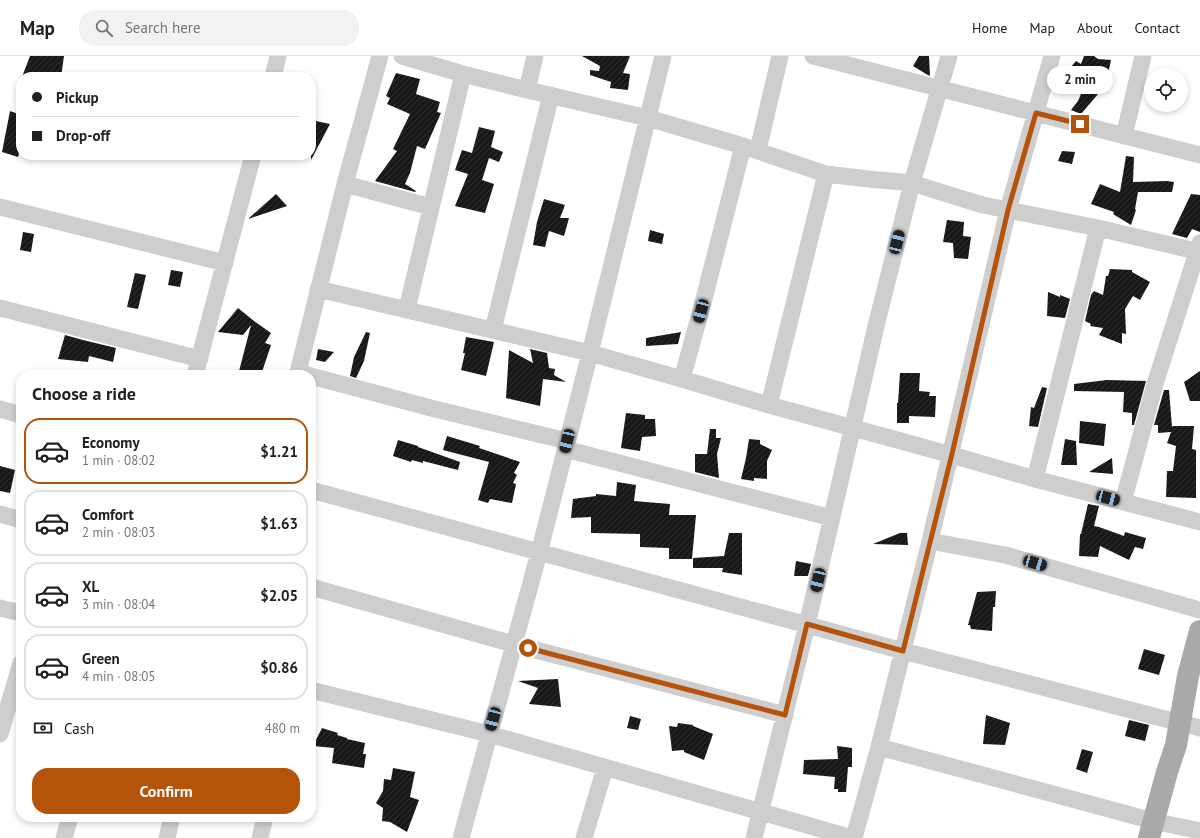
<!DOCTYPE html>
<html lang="en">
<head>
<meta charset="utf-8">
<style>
	:root { --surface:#fff; --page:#f2f2f2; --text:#202124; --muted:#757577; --line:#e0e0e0; --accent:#b45309 }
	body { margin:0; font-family:"PT Sans",sans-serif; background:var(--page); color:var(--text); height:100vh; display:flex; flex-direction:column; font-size:15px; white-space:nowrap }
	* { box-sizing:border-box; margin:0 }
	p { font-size:13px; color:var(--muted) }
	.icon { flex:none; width:22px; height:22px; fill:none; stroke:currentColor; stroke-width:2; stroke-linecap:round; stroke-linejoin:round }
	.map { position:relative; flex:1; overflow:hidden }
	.panel { position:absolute; left:16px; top:314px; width:300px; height:452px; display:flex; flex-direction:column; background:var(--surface); border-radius:16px; box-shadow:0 2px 6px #0003 }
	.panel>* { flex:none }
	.top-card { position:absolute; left:16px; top:16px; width:300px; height:88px; border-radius:16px; box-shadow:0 2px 6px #0003; display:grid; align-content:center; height:88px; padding:0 16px; background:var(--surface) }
	.controls { position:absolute; left:1144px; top:12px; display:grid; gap:8px }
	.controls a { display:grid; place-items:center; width:44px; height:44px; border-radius:50%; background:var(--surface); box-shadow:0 2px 6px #0003; font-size:20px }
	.end { position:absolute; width:18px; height:18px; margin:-9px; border:5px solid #b45309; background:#fff; box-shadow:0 0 0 2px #fff }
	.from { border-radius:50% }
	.bubble { position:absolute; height:28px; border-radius:14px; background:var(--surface); box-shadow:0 2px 6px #0003; font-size:13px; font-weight:800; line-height:28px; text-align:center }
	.car { position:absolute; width:12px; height:24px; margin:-12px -6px; border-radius:5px; box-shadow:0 0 3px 1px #0007; background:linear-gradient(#222 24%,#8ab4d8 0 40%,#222 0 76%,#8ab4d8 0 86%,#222 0) }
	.top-card b { display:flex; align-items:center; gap:14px; height:38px; font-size:15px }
	.top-card b+b { border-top:1px solid var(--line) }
	.top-card i { width:10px; height:10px; background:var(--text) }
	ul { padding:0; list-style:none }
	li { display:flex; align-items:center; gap:12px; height:66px; margin:0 8px 6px; padding:0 8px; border:2px solid var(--line); border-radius:16px }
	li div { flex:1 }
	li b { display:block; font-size:15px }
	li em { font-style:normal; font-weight:800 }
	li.on { border-color:var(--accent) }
	li>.icon { width:36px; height:36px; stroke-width:1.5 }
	h2 { padding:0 16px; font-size:18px; line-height:48px }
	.pay { display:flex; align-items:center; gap:10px; height:44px; padding:0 16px; font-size:15px }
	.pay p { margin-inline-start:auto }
	.action { display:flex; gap:8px; margin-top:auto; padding:8px 16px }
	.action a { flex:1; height:46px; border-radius:16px; background:var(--accent); color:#fff; font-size:16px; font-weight:800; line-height:46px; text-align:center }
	header { display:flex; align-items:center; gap:24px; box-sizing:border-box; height:56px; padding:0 20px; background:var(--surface); border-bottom:1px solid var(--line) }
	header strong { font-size:19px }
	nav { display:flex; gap:22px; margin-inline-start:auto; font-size:14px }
	.search { width:280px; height:36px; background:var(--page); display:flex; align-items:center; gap:10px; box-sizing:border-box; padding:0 14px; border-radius:16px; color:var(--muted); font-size:15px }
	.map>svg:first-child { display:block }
	.building { fill:url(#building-hatch) }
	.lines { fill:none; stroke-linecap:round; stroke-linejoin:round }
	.minor { stroke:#cecece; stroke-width:17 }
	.primary { stroke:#a9a9a9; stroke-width:22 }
	.route { stroke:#b45309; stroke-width:5 }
</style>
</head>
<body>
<header>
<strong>Map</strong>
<div class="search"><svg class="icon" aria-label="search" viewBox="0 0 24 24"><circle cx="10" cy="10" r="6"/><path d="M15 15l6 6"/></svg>Search here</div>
<nav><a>Home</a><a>Map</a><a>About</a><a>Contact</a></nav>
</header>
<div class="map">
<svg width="1200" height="782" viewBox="0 0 1200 782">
	<defs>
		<pattern id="building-hatch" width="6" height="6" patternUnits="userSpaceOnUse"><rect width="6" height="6" fill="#181818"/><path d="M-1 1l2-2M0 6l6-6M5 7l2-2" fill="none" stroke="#313131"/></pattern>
	</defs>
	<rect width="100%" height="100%" fill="#fff"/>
	<path class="building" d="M30 0H64L61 21H22Z
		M582 0H630L623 17 630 18 628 34 610 32 611 26 590 19V14L599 15 600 10Z
		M919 0H929L930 20 926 18 913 10Z
		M1084 0H1094L1098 3 1111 4 1107 23 1100 38H1098L1081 58 1071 54 1078 45 1086 26 1077 25 1065 18 1076 5 1081 8Z
		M396 17 420 23 416 38 440 46 437 56 441 57 425 93 417 90 410 117 405 128 416 135 415 136 375 125 397 95 393 93 410 58 387 48 390 42 386 40Z
		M10 55 21 59V90L18 101 2 96Z
		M311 64 330 68 311 104Z
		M479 71 495 75 491 91 503 96 499 106 489 102 482 124 494 128 485 157 455 150 468 118 455 114 462 94 472 97Z
		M1062 95 1075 96 1072 108 1058 105Z
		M1126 100 1134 101 1133 126 1167 125 1174 126 1172 136H1138L1135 153 1136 154 1131 169 1113 158 1114 156 1091 148 1100 128 1120 136Z
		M276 138 287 150 248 163Z
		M1191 138 1200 139V176L1192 173 1187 182 1172 178Z
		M544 143 565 149 560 162H569L564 180 549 175 545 191 533 189 537 166Z
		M947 164 964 166 963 180 971 181 968 203 954 202 953 187 943 186Z
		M650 174 664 178 662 188 648 185Z
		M23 176 34 178 31 196 20 194Z
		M1110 213 1132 214V216L1150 226 1140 244 1133 240 1125 253 1126 278 1122 277V288L1099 279 1103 272 1090 270 1091 268 1085 265 1091 239 1094 235 1103 239 1106 220H1108Z
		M171 214 183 216 180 231 168 229Z
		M135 217 146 219 138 253 127 251Z
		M1048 236 1060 241V239L1070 243 1065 262 1047 260Z
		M238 252 254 265 271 277 265 287 271 289 261 319H238L251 269 243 279 218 276Z
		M366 276 370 277 364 305 356 322 350 320 354 301Z
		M681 276 678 288 646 290V282Z
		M65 279 83 284 116 292 113 306 89 300 88 306 58 303Z
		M466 281 494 286 486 320 461 314 465 297H463Z
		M318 293 334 296 325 306 316 304Z
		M530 293 547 297 549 312 555 313 554 319 566 326 543 323 540 350 506 342 509 294 533 307Z
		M1200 315V345H1190L1184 326Z
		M900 317H920L919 335 930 336 929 340H936L935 361 909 360V367H897V347H898Z
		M1107 324 1146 325 1134 369H1132V357L1123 356 1124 336 1074 335V328Z
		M1042 331 1047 332 1038 371 1029 370 1031 351 1034 352Z
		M1164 334H1169L1172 371 1173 370H1194L1192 393 1196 394V442L1166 441 1167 415H1173L1176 390 1167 387 1171 376 1158 377V369H1154Z
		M626 357 645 359V363H655L656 380 642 381 640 395 621 392Z
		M1080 365 1106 368 1104 390 1079 387Z
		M710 373H716V382H721L717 398 719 422 695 416V398H707Z
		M447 380 480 390 479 392 520 406 514 417 517 419 513 427 516 428 512 447 490 443 488 447 478 444 489 406 443 394Z
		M749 383 760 384V388L772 394 767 405V423L754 422V425L741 423 746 402Z
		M1065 383 1076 385 1077 409H1061Z
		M398 384 418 390V391L460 406 458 414 423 405V407L412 404 411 406 393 400Z
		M1112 402 1113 418 1089 416Z
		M0 410 15 414 10 437 0 435Z
		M617 426 636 429 634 445 670 448 669 459H696L692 503H669V492L640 491V478L591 477V461L571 462 573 443 596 440V438L616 440Z
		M1088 448 1099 450 1094 470 1099 471 1124 480 1125 476 1146 482 1143 493 1135 491 1129 504 1100 490 1098 501 1079 500 1080 478H1081Z
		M729 477H742V519L722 516 723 512H693V502L724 500Z
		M900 477H907L908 489 873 488Z
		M796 505 811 508 808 520H794Z
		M996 535 995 551H993L992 575 971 573 970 569H968L977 536Z
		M1144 593 1165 599 1159 619 1138 613Z
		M558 623 561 651 529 648 538 632 518 625Z
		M986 659 1010 667 1005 689 983 688Z
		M630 660 641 663 638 674 627 672Z
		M1129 664 1149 669 1145 685 1125 680Z
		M678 667 693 669V670L713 678 704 704 684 696V694L672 695 669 670 677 671Z
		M322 672 338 677 337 679 347 682V683L365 687 363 698H366L364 712 332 707 334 692 313 690Z
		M837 690 852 692V711H848L846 736H838V733H834L835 721 803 718 804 704 838 703Z
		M1082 693 1093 696 1087 717 1076 713Z
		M393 712 415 716 410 741 419 744 407 776 390 766 382 765 383 752 376 747 383 735 384 723 391 724Z"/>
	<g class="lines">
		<path class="minor" d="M402 0 463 18 527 34 648 62 743 90 826 118 869 123 912 127 963 143 983 149 1098 172 1200 196
			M813 0 1200 99
			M273 21 278 0
			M527 34 535 0
			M1124 80 1143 0
			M758 94 780 0
			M345 128 431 151
			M0 151 225 207
			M318 233 590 297 682 323 769 349 952 399 1035 423 1200 466
			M0 252 200 303
			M407 253 463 18
			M493 274 551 39
			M195 319 253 99
			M308 319 298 316 345 128 380 0
			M311 320 431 352 567 385
			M682 323 704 243 743 90
			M769 349 826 118
			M0 353 21 359
			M565 393 832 462
			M1035 423 1098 172
			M311 434 903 595 1200 672
			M1123 446 1155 328 1200 187
			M0 458 21 464
			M930 485 1005 499 1200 554
			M311 531 513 588 785 659
			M0 552 21 557
			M311 634 489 678 852 782
			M0 678 21 607
			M879 691 1153 765 1200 775
			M64 782 70 761
			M167 782 172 761
			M260 782 265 761
			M461 782 539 497 590 297 663 0
			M584 782 605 712
			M754 782 807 569 876 270 912 127 949 0
			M854 782 879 691 930 485 1008 154 1052 0"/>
		<path class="primary" d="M1149 782 1167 716 1176 689 1188 620 1200 575"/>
	</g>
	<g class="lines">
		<path class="route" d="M528 592 785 659 807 568 903 595 952 398 1008 154 1036 57 1080 68"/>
	</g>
</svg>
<div class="controls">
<a><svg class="icon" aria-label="locate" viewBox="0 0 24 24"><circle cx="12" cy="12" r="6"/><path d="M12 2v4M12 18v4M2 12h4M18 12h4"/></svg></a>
</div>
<i class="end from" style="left:528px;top:592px"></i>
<i class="end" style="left:1080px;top:68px"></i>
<div class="bubble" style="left:1047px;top:10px;width:66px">2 min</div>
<i class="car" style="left:897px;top:186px;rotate:14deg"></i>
<i class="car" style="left:701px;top:255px;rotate:195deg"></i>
<i class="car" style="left:567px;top:385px;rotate:193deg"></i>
<i class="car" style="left:1108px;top:442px;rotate:105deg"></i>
<i class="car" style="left:1035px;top:507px;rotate:106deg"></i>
<i class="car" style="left:818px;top:524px;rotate:193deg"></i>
<i class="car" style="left:493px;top:663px;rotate:195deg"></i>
<div class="top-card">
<b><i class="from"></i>Pickup</b>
<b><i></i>Drop-off</b>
</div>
<section class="panel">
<h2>Choose a ride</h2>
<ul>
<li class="on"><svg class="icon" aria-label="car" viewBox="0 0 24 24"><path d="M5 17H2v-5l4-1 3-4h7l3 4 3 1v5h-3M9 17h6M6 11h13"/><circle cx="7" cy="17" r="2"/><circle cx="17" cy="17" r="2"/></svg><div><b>Economy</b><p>1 min · 08:02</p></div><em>$1.21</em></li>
<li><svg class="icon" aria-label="car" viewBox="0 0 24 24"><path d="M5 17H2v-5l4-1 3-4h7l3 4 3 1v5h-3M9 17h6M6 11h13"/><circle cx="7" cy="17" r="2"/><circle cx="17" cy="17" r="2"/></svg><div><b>Comfort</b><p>2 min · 08:03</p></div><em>$1.63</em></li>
<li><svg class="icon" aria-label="car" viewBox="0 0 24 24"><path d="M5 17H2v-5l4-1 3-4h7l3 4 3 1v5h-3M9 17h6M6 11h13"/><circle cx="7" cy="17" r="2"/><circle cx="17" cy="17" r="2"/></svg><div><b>XL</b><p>3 min · 08:04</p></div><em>$2.05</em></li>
<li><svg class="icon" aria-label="car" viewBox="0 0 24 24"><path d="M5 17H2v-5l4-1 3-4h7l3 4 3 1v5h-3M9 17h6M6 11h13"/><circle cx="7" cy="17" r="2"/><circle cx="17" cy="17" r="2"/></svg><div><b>Green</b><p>4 min · 08:05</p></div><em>$0.86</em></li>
</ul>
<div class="pay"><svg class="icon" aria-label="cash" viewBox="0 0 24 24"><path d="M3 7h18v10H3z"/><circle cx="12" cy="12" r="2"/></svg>Cash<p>480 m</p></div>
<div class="action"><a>Confirm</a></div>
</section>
</div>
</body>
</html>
